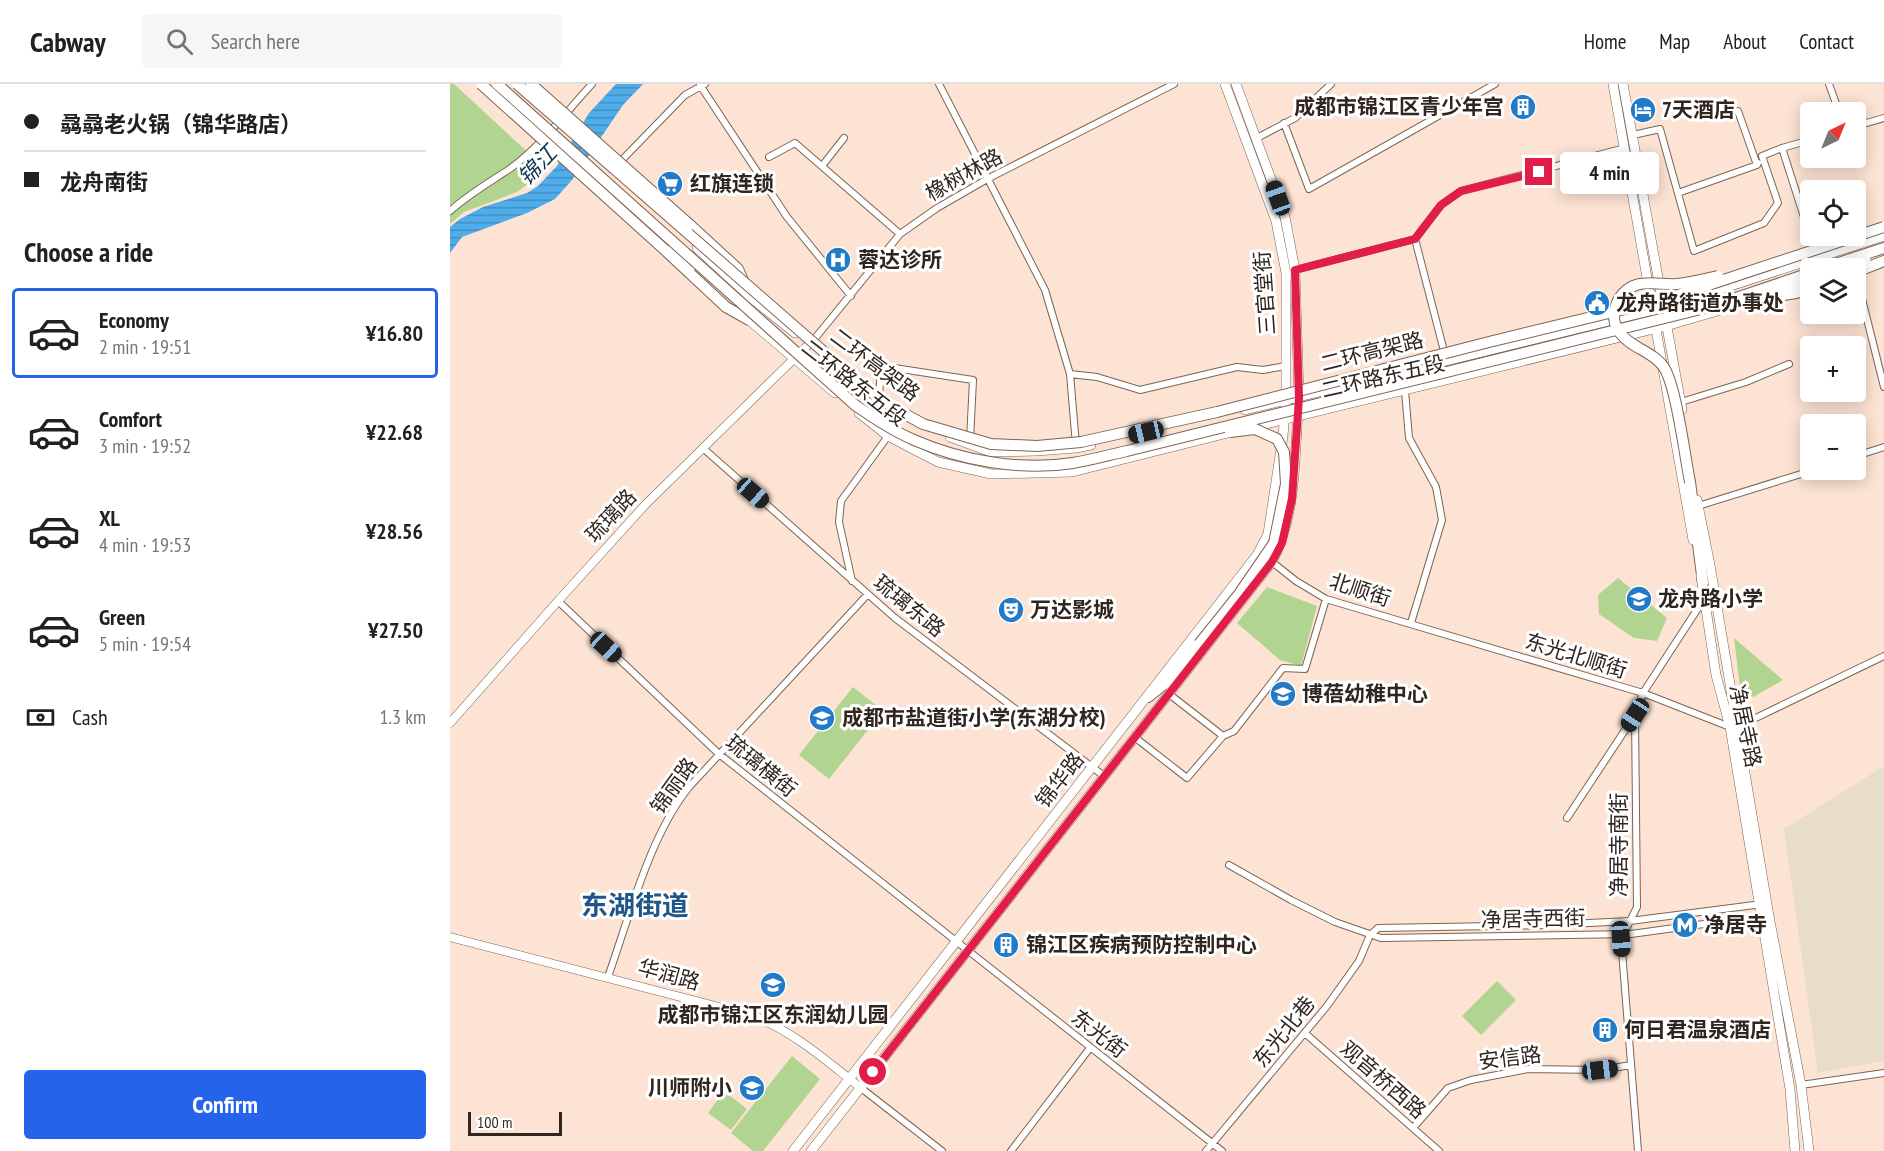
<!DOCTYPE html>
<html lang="en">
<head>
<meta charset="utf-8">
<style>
	:root { --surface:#fff; --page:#f6f6f6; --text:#202124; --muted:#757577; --line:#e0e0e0; --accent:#2563eb }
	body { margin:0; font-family:"PT Sans Narrow","Noto Sans SC",sans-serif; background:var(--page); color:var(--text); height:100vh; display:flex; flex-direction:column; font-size:22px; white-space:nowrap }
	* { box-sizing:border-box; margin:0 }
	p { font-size:20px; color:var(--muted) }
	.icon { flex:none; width:33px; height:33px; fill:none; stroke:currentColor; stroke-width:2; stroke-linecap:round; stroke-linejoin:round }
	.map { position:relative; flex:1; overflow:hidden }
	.panel { display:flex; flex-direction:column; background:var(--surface); width:450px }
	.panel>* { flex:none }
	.banner { display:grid; align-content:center; height:132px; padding:0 24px; background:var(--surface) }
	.needle { width:39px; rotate:43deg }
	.buttons { position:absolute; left:1350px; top:18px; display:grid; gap:12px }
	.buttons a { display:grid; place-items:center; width:66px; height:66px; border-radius:6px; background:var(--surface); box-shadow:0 3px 15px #0003; font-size:30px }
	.scale { position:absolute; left:18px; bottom:15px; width:94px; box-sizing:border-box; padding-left:6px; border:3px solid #31261f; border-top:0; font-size:16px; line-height:21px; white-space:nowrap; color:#31261f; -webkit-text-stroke:4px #fff; paint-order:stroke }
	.end { position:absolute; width:27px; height:27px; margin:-14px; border:8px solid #e11d48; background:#fff; box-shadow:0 0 0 3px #fff }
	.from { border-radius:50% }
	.bubble { position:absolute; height:42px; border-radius:6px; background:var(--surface); box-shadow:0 3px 15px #0003; font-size:20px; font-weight:700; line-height:42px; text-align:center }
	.car { position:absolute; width:18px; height:36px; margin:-18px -9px; border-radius:8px; box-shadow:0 0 4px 2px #0007; background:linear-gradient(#222 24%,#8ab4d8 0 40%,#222 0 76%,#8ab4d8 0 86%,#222 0) }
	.banner b { display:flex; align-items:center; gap:21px; height:57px; font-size:22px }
	.banner b+b { border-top:2px solid var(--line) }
	.banner i { width:15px; height:15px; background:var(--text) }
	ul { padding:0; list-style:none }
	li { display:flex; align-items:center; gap:18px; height:90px; margin:0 12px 9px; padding:0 12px; border:3px solid transparent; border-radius:6px }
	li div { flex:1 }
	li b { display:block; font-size:22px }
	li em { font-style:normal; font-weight:700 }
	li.active { border-color:var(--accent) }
	li>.icon { width:54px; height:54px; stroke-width:1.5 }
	h2 { padding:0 24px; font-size:27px; line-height:72px }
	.pay { display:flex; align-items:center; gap:15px; height:66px; padding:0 24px; font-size:22px }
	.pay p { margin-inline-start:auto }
	.action { display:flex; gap:12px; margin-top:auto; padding:12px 24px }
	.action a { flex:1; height:69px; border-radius:6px; background:var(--accent); color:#fff; font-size:24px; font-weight:700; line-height:69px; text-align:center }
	header { display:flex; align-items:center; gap:36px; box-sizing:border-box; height:84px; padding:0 30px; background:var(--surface); border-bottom:2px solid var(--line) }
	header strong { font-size:28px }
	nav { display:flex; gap:33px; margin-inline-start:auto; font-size:21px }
	.search { width:420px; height:54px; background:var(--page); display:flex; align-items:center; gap:15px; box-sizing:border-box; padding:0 21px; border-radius:6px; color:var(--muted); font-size:22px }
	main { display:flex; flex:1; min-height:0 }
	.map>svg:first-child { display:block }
	.medical { fill:#e8ddc9 }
	.green { fill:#b1d491 }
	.water { fill:url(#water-rules) }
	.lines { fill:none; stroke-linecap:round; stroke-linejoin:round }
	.minor-casing { stroke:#7e6452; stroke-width:8 }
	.tertiary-casing { stroke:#7e6452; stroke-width:9 }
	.secondary-casing { stroke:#7e6452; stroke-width:10 }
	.primary-casing { stroke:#7e6452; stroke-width:10 }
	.trunk-casing { stroke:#7e6452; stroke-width:12 }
	.minor { stroke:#fff; stroke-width:6 }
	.tertiary { stroke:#fff; stroke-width:8 }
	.secondary { stroke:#fff; stroke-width:9 }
	.primary { stroke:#fff; stroke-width:9 }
	.trunk { stroke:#fff; stroke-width:10 }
	.trunk-bridge-casing { stroke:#7e6452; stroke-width:12; stroke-linecap:butt }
	.trunk-bridge { stroke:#fff; stroke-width:10 }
	.route { stroke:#e11d48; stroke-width:8 }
	.labels { text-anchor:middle; stroke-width:6; stroke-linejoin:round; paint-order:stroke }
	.poi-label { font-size:21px; font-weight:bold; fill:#31261f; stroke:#fff; text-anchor:start }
	.street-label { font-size:21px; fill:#31261f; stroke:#fff }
	.water-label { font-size:22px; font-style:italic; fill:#0c344e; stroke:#fff }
	.district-label { font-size:27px; font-weight:bold; fill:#1f5587; stroke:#fff }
</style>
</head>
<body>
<header>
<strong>Cabway</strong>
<div class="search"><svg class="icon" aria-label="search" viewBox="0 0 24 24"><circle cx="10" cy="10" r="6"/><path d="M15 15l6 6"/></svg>Search here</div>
<nav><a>Home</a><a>Map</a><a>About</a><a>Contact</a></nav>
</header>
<main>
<section class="panel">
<div class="banner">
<b><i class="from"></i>骉骉老火锅（锦华路店）</b>
<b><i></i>龙舟南街</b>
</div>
<h2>Choose a ride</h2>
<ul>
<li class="active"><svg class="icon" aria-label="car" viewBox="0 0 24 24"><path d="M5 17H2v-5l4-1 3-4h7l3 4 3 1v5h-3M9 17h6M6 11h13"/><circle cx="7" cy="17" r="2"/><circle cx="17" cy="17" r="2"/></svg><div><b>Economy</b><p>2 min · 19:51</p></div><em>¥16.80</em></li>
<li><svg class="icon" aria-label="car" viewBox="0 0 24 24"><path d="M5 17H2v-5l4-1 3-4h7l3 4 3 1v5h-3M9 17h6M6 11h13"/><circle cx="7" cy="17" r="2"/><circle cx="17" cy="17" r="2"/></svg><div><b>Comfort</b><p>3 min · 19:52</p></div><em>¥22.68</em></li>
<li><svg class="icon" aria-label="car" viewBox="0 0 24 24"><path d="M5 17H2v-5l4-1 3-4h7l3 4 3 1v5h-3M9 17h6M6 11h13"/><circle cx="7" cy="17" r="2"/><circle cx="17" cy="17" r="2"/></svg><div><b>XL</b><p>4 min · 19:53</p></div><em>¥28.56</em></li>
<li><svg class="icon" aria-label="car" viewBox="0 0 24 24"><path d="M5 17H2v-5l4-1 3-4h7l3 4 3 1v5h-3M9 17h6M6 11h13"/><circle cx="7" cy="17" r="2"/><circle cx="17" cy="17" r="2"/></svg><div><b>Green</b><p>5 min · 19:54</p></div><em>¥27.50</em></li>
</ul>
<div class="pay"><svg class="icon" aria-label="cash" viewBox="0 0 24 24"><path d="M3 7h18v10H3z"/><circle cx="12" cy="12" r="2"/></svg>Cash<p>1.3 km</p></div>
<div class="action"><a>Confirm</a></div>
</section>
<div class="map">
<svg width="1434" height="1067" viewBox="0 0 1434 1067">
	<defs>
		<pattern id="water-rules" width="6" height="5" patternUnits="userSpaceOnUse" patternTransform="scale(1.5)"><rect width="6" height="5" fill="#50adec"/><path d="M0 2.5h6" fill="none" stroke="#438dbf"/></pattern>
	</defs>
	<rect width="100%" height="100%" fill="#fce3d3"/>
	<path class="medical" d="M1434 682V977L1368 989 1334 745Z"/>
	<path class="green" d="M0 0H4L97 86 67 108 14 128 0 140Z
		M1168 494 1217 534 1207 557 1184 554 1149 530 1148 511Z
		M817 503 867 522 851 582 830 576 787 539Z
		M1284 554 1333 596 1303 613 1290 604Z
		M403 603 433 627 379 695 349 671Z
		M1047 897 1066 916 1031 951 1012 932Z
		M342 972 370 995 313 1067H303L281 1049Z
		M274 1007 297 1025 281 1046 258 1029Z"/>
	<path class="water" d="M166 0H193L173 21 122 96 105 115 77 129 12 153 0 169V143L10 135 33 123 77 109 88 102 107 82 139 29Z"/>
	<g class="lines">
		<g class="minor-casing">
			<path id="minor" d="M489 0 595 206 620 290 626 361
				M1379 0 1389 28
				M250 1 337 133 401 212
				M1288 27 1307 81 1308 79
				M834 39 859 105 1045 0
				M1406 42 1434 34
				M1183 51 1210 45 1244 167 1314 139 1328 119 1312 72 1332 64
				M807 54 845 34 881 0
				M1360 56 1332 64 1355 136 1360 134
				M319 73 345 59 450 150
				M168 80 235 11 255 0
				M372 82 394 54
				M1228 109 1307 81
				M0 127C19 110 40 98 61 84 92 61 116 28 142 0
				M965 155 995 271
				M845 186 965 155 991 121 1011 107 1175 64
				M1406 191 1434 303
				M362 258 450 150 487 124 539 94 724 0
				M620 290 647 293 690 306 787 283 813 286 836 282
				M955 307 959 354 986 403 992 436 961 539
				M429 313 431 282 523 296 520 356
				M1231 318 1296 298 1339 280
				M254 365 445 534 654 692
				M1406 372 1434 363
				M1248 422 1364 386
				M822 478 846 497 876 515 1193 609 1280 643
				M402 497 389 438 391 417 438 352
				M108 517 269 670 772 1067
				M1185 631 1187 823 1171 855 1188 1067
				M1287 643 1434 572
				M773 652 784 647 833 584 855 585 876 515
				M687 655 737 694 773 652 719 610
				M1117 734 1185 631 1193 609 1254 515
				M779 781 841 816 885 838 931 854 1181 850 1312 832
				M158 893C179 834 200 750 240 702L418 510
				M856 950 989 1067
				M1351 1001 1434 989
				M411 1004 492 1067
				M963 1044 998 1004 1021 996 1078 985 1150 986 1181 981
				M561 1067 640 964
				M756 1067 877 922 909 877 920 851 928 844 1098 841 1180 837 1312 820"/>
		</g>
		<g class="tertiary-casing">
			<path id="tertiary" d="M0 639 108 517 195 421 359 260
				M0 853 304 932C347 950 375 976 411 1004"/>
		</g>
		<g class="secondary-casing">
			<path id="secondary" d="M775 0 826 137 836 189V315
				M786 0 835 133 845 186 849 311
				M196 142 242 182
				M247 164 300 213 345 249
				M1390 184 1416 175
				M296 232 299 236 385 309
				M795 326 1213 224 1434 152
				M409 329 438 352 488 378 541 390 622 388 786 347
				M799 344 1216 242 1308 215 1360 196
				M500 353 541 368 586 367 626 364 641 361"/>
		</g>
		<g class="primary-casing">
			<path id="primary" d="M1163 0 1243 456
				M1173 0 1232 326
				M1247 416 1260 481 1319 832 1351 1001 1359 1067
				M1251 492 1266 591 1280 643 1340 1005 1345 1067
				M343 1067 807 471 818 450 833 352 836 317
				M361 1067 822 478C848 428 844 369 849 314"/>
		</g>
		<g class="trunk-casing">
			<path id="trunk" d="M240 141 288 185 300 213
				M215 166 276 223 299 236
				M1373 184 1434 164
				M1406 188 1434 177
				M1295 211 1360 189
				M1308 215 1346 209 1360 204
				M1240 398 1253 499
				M698 613 724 592 749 560"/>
		</g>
		<use href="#minor" class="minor"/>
		<use href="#tertiary" class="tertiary"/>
		<use href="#secondary" class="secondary"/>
		<use href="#primary" class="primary"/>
		<use href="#trunk" class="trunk"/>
		<g class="trunk-bridge-casing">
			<path id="trunk-bridge" d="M31 0 215 166
				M47 0 405 321C424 334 443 347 464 356 512 377 572 387 623 379 641 376 659 371 677 367L1255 224 1295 211
				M67 0 413 302 442 323 473 340 541 360 587 362 631 358 767 328 1039 258 1216 215 1434 143
				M81 0 240 141
				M1240 398C1235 374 1226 299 1213 282 1202 267 1181 264 1170 249 1157 233 1167 207 1186 201 1199 197 1214 201 1227 200 1241 199 1255 195 1268 192
				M749 560 789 510 824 459 836 400 834 368 827 355 805 345 780 348"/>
		</g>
		<use href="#trunk-bridge" class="trunk-bridge"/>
	</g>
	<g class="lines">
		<path class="route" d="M423 988 822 478 832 459 842 415 849 314 845 186 965 155 991 121 1011 107 1089 88"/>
	</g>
	<defs>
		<g id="building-disc" transform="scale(1.35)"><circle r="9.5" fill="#227bc8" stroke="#fff"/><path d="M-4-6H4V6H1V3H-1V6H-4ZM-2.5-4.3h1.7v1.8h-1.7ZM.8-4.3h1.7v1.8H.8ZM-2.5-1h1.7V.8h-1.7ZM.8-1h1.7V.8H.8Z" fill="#fff"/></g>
		<g id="hotel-disc" transform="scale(1.35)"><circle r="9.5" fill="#227bc8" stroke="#fff"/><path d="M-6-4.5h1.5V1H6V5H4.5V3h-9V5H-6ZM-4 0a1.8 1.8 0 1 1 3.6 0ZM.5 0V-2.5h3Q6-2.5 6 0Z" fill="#fff"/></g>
		<g id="supermarket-disc" transform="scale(1.35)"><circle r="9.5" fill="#227bc8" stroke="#fff"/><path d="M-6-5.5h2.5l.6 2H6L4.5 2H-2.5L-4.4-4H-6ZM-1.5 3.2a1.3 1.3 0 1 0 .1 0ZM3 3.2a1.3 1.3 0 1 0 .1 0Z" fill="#fff"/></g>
		<g id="hospital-disc" transform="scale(1.35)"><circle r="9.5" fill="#227bc8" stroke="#fff"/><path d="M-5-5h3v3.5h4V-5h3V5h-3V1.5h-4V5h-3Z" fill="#fff"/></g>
		<g id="civic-disc" transform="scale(1.35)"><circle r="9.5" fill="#227bc8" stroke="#fff"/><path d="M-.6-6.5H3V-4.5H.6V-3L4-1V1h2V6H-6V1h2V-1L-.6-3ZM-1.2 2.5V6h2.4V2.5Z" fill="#fff"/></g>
		<g id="school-disc" transform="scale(1.35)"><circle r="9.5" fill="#227bc8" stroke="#fff"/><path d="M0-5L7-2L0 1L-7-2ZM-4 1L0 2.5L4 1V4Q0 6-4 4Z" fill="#fff"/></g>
		<g id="theatre-disc" transform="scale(1.35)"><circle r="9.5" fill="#227bc8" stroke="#fff"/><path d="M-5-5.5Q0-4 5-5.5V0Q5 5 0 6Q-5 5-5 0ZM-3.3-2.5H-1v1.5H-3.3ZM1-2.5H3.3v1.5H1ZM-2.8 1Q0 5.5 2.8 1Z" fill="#fff"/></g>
		<g id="metro-disc" transform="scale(1.35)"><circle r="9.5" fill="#227bc8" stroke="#fff"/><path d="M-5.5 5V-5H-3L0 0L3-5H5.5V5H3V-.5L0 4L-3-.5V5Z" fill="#fff"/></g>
	</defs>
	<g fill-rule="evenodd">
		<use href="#building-disc" x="1073" y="23"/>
		<use href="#hotel-disc" x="1193" y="26"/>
		<use href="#supermarket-disc" x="220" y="100"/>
		<use href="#hospital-disc" x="388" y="176"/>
		<use href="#civic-disc" x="1147" y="219"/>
		<use href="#school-disc" x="1189" y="515"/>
		<use href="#theatre-disc" x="561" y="526"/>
		<use href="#school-disc" x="833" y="610"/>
		<use href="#school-disc" x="372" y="634"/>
		<use href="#metro-disc" x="1235" y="841"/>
		<use href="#building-disc" x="556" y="861"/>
		<use href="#school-disc" x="323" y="901"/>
		<use href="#building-disc" x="1155" y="946"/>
		<use href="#school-disc" x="302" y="1004"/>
	</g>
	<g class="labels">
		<g class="poi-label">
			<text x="1054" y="30" text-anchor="end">成都市锦江区青少年宫</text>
			<text x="1212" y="33">7天酒店</text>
			<text x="240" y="107">红旗连锁</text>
			<text x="408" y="183">蓉达诊所</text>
			<text x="1166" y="226">龙舟路街道办事处</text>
			<text x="1208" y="522">龙舟路小学</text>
			<text x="580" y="533">万达影城</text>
			<text x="852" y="617">博蓓幼稚中心</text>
			<text x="392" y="641">成都市盐道街小学(东湖分校)</text>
			<text x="1254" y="848">净居寺</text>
			<text x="576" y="868">锦江区疾病预防控制中心</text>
			<text x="323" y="938" text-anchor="middle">成都市锦江区东润幼儿园</text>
			<text x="1174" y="953">何日君温泉酒店</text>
			<text x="282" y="1011" text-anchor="end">川师附小</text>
		</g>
		<g class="street-label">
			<text transform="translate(514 91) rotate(-29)" y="7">橡树林路</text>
			<text transform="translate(815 209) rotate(-94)" y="7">三官堂街</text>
			<text transform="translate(922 268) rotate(-14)" y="7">二环高架路</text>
			<text transform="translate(425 281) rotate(37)" y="7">二环高架路</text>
			<text transform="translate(933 293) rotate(-13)" y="7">二环路东五段</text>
			<text transform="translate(404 299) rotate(38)" y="7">二环路东五段</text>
			<text transform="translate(161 432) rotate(-47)" y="7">琉璃路</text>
			<text transform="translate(910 506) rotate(18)" y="7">北顺街</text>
			<text transform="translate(459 522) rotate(39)" y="7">琉璃东路</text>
			<text transform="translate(1126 572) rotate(17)" y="7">东光北顺街</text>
			<text transform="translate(1295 642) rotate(78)" y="7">净居寺路</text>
			<text transform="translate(311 682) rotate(39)" y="7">琉璃横街</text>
			<text transform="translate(610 696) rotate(-52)" y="7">锦华路</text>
			<text transform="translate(224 702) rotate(-54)" y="7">锦丽路</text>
			<text transform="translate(1169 761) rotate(-90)" y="7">净居寺南街</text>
			<text transform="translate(1083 835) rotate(-1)" y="7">净居寺西街</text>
			<text transform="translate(219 891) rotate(15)" y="7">华润路</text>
			<text transform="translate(834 948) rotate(-51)" y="7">东光北巷</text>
			<text transform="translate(649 950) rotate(38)" y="7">东光街</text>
			<text transform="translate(1060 974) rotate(-7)" y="7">安信路</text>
			<text transform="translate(933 996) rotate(41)" y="7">观音桥西路</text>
		</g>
		<g class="water-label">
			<text transform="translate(87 81) rotate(-46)" y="8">锦江</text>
		</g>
		<g class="district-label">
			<text x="185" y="831">东湖街道</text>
		</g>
	</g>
</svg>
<div class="buttons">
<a><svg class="needle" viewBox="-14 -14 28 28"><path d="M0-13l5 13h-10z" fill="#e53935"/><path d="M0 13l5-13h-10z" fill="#757577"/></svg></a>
<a><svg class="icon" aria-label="locate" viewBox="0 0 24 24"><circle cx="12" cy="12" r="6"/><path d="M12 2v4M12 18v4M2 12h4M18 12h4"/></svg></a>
<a><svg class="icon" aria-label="layers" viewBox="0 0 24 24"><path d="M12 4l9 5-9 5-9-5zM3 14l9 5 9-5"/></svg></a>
<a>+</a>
<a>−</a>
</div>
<div class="scale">100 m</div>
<i class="end from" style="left:423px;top:988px"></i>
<i class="end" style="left:1089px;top:88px"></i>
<div class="bubble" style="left:1110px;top:68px;width:99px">4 min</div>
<i class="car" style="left:828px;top:114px;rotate:340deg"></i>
<i class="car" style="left:696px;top:348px;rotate:257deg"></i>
<i class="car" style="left:303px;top:409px;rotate:131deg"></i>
<i class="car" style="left:156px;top:563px;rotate:133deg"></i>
<i class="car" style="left:1185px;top:631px;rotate:213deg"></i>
<i class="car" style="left:1171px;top:855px;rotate:176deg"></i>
<i class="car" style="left:1150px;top:986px;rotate:83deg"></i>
</div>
</main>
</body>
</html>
